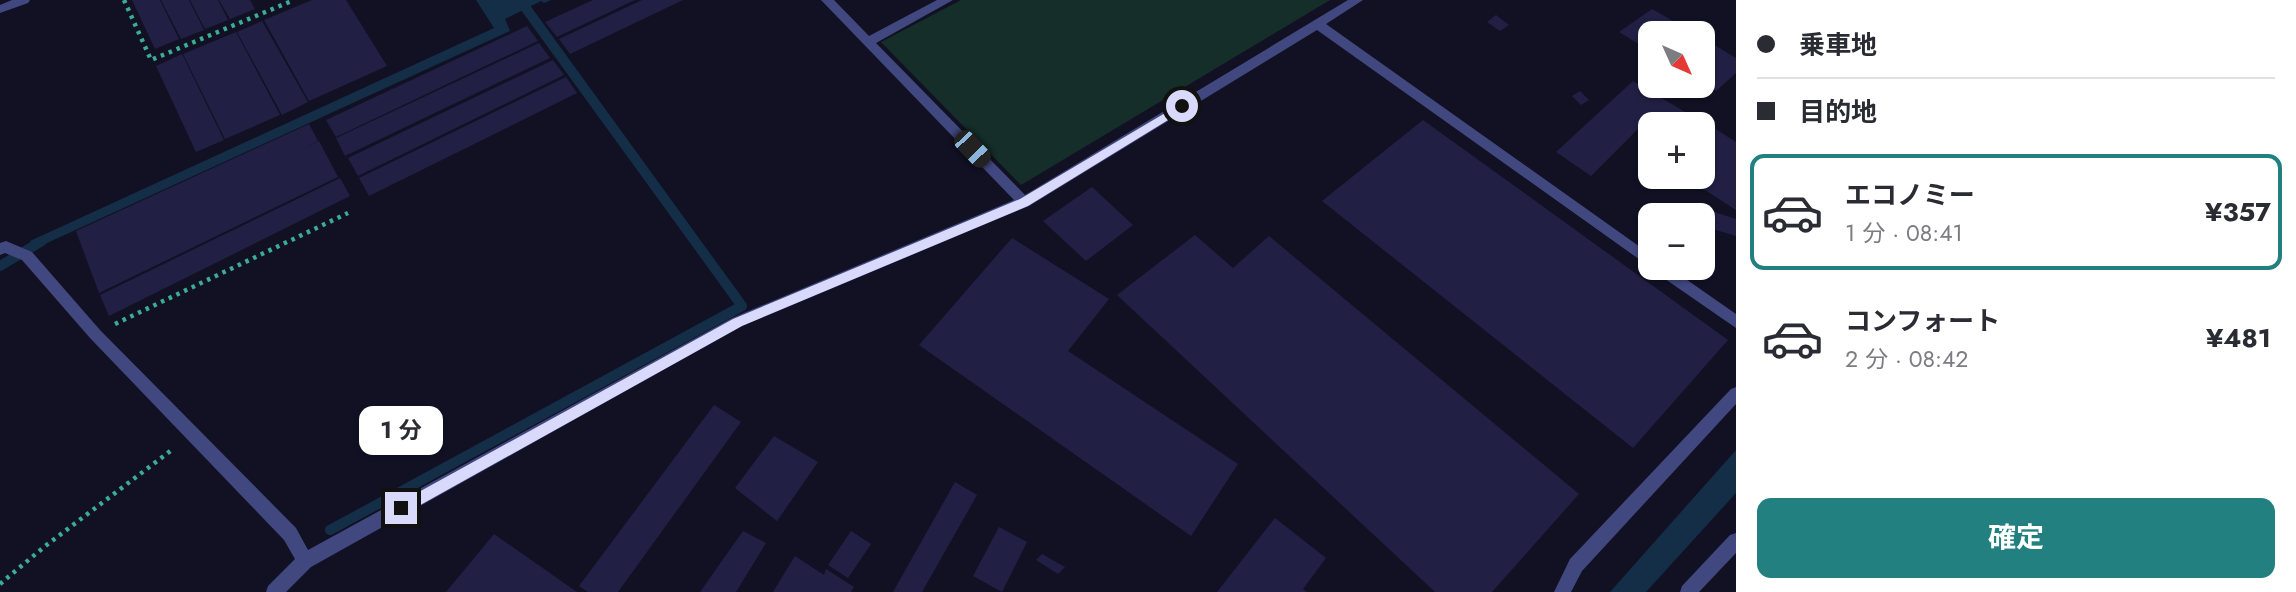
<!DOCTYPE html>
<html lang="ja">
<head>
<meta charset="utf-8">
<style>
	:root { --surface:#fff; --page:#f7f7f7; --text:#2b2b33; --muted:#7c7c81; --line:#e1e1e2; --accent:#228080 }
	body { margin:0; font-family:Jost,"Noto Sans JP",sans-serif; background:var(--page); color:var(--text); height:100vh; display:flex; flex-direction:column; font-size:26px; white-space:nowrap }
	* { box-sizing:border-box; margin:0 }
	p { font-size:23px; color:var(--muted) }
	.icon { flex:none; width:38px; height:38px; fill:none; stroke:currentColor; stroke-width:2; stroke-linecap:round; stroke-linejoin:round }
	.map { position:relative; flex:1; overflow:hidden }
	.drawer { display:flex; flex-direction:column; background:var(--surface); width:560px }
	.drawer>* { flex:none }
	.guide { display:grid; align-content:center; height:154px; padding:0 21px; background:var(--surface) }
	.needle { width:46px; rotate:135deg }
	.buttons { position:absolute; left:1638px; top:21px; display:grid; gap:14px }
	.buttons a { display:grid; place-items:center; width:77px; height:77px; border-radius:14px; background:var(--surface); box-shadow:0 2px 5px #0004; font-size:35px }
	.end { position:absolute; width:32px; height:32px; margin:-16px; border:9px solid #d9dafb; background:#111; box-shadow:0 0 0 4px #111 }
	.from { border-radius:50% }
	.bubble { position:absolute; height:49px; border-radius:14px; background:var(--surface); box-shadow:0 2px 5px #0004; font-size:23px; font-weight:700; line-height:49px; text-align:center }
	.car { position:absolute; width:21px; height:42px; margin:-21px -10px; border-radius:9px; box-shadow:0 0 5px 2px #0007; background:linear-gradient(#222 24%,#8ab4d8 0 40%,#222 0 76%,#8ab4d8 0 86%,#222 0) }
	.guide b { display:flex; align-items:center; gap:24px; height:66px; font-size:26px }
	.guide b+b { border-top:2px solid var(--line) }
	.guide i { width:18px; height:18px; background:var(--text) }
	ul { padding:0; list-style:none }
	li { display:flex; align-items:center; gap:21px; height:116px; margin:0 14px 10px; padding:0 7px; border:4px solid transparent; border-radius:14px }
	li div { flex:1 }
	li b { display:block; font-size:26px }
	li em { font-style:normal; font-weight:700 }
	li.active { border-color:var(--accent) }
	li>.icon { width:63px; height:63px; stroke-width:1.5 }
	.cta { display:flex; gap:14px; margin-top:auto; padding:14px 21px }
	.cta a { flex:1; height:80px; border-radius:14px; background:var(--accent); color:#fff; font-size:28px; font-weight:700; line-height:80px; text-align:center }
	main { display:flex; flex:1; min-height:0 }
	.map>svg:first-child { display:block }
	.green { fill:#152e29 }
	.water { fill:#132e46 }
	.lines { fill:none; stroke-linecap:round; stroke-linejoin:round }
	.stream { stroke:#132e46; stroke-width:10 }
	.building { fill:#211f44 }
	.path { stroke:#3bac95; stroke-width:4.5; stroke-dasharray:3.5 5; stroke-linecap:butt }
	.service { fill:#41487f; fill-rule:evenodd }
	.minor { fill:#41487f; fill-rule:evenodd }
	.route { fill:#d9dafb }
</style>
</head>
<body>
<main>
<div class="map">
<svg width="1736" height="592" viewBox="0 0 1736 592">
	<rect width="100%" height="100%" fill="#121124"/>
	<path class="green" d="M961 0H1330L1021 185 881 42Z"/>
	<path class="water" d="M476 0H551L544 3 541 1 505 19 510 31 34 249 30 241 494 28Z
		M1736 450V493L1646 592H1610Z"/>
	<g class="lines">
		<path class="stream" d="M0 266 42 241
			M330 530 742 306 525 7"/>
	</g>
	<path class="building" d="M132 0H160L179 39 155 49Z
		M161 0H189L204 30 181 39Z
		M190 0H218L228 20 205 29Z
		M219 0H250L255 9 230 19Z
		M312 0H346L387 66 309 101 264 20Z
		M593 0H635L557 37 545 22Z
		M642 0H683L570 54 559 39Z
		M1652 9 1694 33H1650V51L1619 32Z
		M1496 15 1509 25 1500 31 1487 22Z
		M262 21 308 102 282 115 237 32Z
		M527 26 538 41 336 137 326 120Z
		M236 32 280 115 225 139 183 54Z
		M1703 38 1736 58V73L1716 91 1703 83Z
		M539 43 550 58 345 156 336 138Z
		M182 54 224 140 196 152 156 66Z
		M553 60 564 75 358 176 348 158Z
		M566 77 577 93 369 196 359 178Z
		M1633 81 1697 119 1693 124H1670L1653 114 1591 176 1556 152Z
		M1580 91 1589 100 1581 105 1572 96Z
		M1423 120 1728 340 1633 448 1322 201Z
		M309 124 318 141 305 148 319 141 338 177 99 293 76 231Z
		M1711 126 1736 142V210L1685 177H1703V136Z
		M340 178 350 196 109 316 100 295Z
		M1092 187 1133 225 1086 261 1043 221Z
		M1708 210 1736 219V236L1709 228Z
		M1195 235 1233 268 1269 236 1579 494 1492 592H1435L1117 295Z
		M1012 238 1109 299 1068 351 1238 464 1191 536 919 345Z
		M714 405 741 422 618 592H588L579 586Z
		M774 436 818 462 777 521 735 488Z
		M955 482 977 495 922 592H893Z
		M1275 518 1326 558 1303 589 1307 592H1217Z
		M999 527 1027 542 1002 592 973 576Z
		M743 531 766 543 736 592H700Z
		M851 531 871 544 848 578 828 565Z
		M494 534 577 592H446Z
		M1042 554 1065 567 1058 574 1036 560Z
		M795 556 824 575 826 569 854 587 851 592H773Z"/>
	<g class="lines">
		<path class="path" d="M124 0 151 60 294 0
			M115 324 348 213
			M0 584 44 547 173 449"/>
		<path class="service" d="M12 0H30L28 3 0 13V5Z"/>
		<path class="minor" d="M821 0H834L869 36 937 0H953L876 43 1025 195 1348 0H1363L1326 24 1650 254V267L1317 30 1029 206 742 326 311 567 286 592H266L268 586 295 559 284 540 90 338 22 260 5 253 0 255V243L6 241 32 252 100 330 296 528 308 550 732 318 1014 200Z
			M1653 268H1670L1736 314V328L1655 272Z
			M1736 387V404L1582 571 1571 592H1554L1570 559 1731 389Z
			M1736 533V553L1699 592H1680L1682 586 1730 535Z"/>
	</g>
	<path class="route" d="M1182 103 1188 106 1186 109 1028 206 742 326 406 513H397V504L733 319 1020 199Z"/>
</svg>
<div class="buttons">
<a><svg class="needle" viewBox="-14 -14 28 28"><path d="M0-13l5 13h-10z" fill="#e53935"/><path d="M0 13l5-13h-10z" fill="#7c7c81"/></svg></a>
<a>+</a>
<a>−</a>
</div>
<i class="end from" style="left:1182px;top:106px"></i>
<i class="end" style="left:401px;top:508px"></i>
<div class="bubble" style="left:359px;top:406px;width:84px">1 分</div>
<i class="car" style="left:972px;top:149px;rotate:136deg"></i>
</div>
<section class="drawer">
<div class="guide">
<b><i class="from"></i>乗車地</b>
<b><i></i>目的地</b>
</div>
<ul>
<li class="active"><svg class="icon" aria-label="car" viewBox="0 0 24 24"><path d="M5 17H2v-5l4-1 3-4h7l3 4 3 1v5h-3M9 17h6M6 11h13"/><circle cx="7" cy="17" r="2"/><circle cx="17" cy="17" r="2"/></svg><div><b>エコノミー</b><p>1 分 · 08:41</p></div><em>¥357</em></li>
<li><svg class="icon" aria-label="car" viewBox="0 0 24 24"><path d="M5 17H2v-5l4-1 3-4h7l3 4 3 1v5h-3M9 17h6M6 11h13"/><circle cx="7" cy="17" r="2"/><circle cx="17" cy="17" r="2"/></svg><div><b>コンフォート</b><p>2 分 · 08:42</p></div><em>¥481</em></li>
</ul>
<div class="cta"><a>確定</a></div>
</section>
</main>
</body>
</html>
